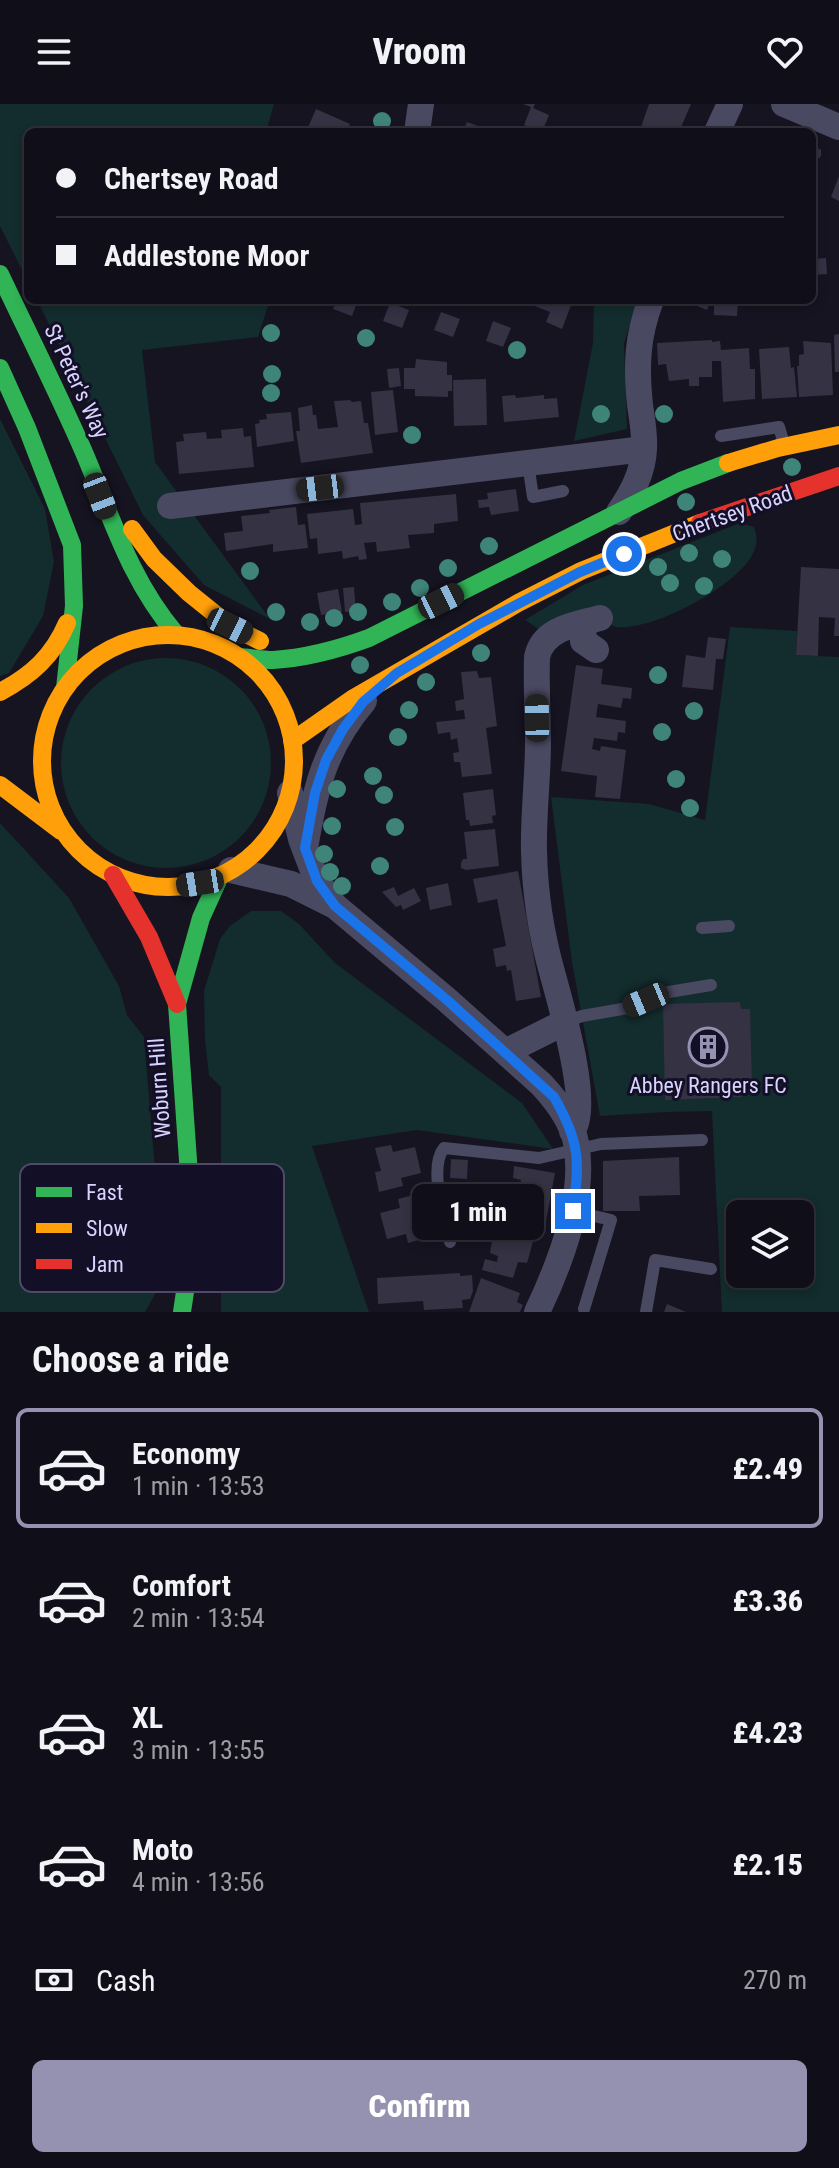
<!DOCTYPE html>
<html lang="en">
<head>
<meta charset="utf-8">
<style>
	:root { --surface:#100f19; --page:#191822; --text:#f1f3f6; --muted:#9c9ca2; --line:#302f38; --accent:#9591b1 }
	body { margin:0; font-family:"Roboto Condensed",sans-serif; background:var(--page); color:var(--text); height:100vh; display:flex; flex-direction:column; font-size:30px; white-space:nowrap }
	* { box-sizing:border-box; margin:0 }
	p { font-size:26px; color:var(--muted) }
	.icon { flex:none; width:44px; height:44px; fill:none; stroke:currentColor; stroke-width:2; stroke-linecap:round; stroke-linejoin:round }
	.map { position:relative; height:1208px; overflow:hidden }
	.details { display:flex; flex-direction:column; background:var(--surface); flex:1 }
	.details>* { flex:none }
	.banner { position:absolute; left:24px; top:24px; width:792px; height:176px; border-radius:12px; box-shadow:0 4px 12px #0003,0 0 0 2px var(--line); display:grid; align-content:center; height:176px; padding:0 32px; background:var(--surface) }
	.controls { position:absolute; left:726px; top:1096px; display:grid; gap:16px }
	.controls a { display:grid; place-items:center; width:88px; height:88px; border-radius:12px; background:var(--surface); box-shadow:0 4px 12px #0003,0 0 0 2px var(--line); font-size:40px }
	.end { position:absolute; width:36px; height:36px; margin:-18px; border:10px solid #1a73e8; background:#fff; box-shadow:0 0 0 4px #fff }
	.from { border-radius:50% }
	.bubble { position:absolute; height:56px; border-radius:12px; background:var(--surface); box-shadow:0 4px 12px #0003,0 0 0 2px var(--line); font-size:26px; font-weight:800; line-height:56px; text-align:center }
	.car { position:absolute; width:24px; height:48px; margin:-24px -12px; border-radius:10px; box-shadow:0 0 6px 2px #0007; background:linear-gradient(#222 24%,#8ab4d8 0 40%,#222 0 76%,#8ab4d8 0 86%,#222 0) }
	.banner b { display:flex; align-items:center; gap:28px; height:76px; font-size:30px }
	.banner b+b { border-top:2px solid var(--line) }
	.banner i { width:20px; height:20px; background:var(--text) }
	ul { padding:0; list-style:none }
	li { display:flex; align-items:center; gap:24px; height:120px; margin:0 16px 12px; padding:0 16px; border:4px solid transparent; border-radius:12px }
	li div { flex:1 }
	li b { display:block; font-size:30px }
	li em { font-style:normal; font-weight:800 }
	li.active { border-color:var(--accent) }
	li>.icon { width:72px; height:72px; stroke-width:1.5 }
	h2 { padding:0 32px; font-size:36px; line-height:96px }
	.pay { display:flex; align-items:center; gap:20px; height:88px; padding:0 32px; font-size:30px }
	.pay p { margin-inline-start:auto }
	.button { display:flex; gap:16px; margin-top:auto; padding:16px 32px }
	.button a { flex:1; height:92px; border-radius:12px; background:var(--accent); color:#fff; font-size:32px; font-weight:800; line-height:92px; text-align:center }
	header { display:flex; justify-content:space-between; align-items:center; height:104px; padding:0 32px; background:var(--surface); font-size:36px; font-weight:800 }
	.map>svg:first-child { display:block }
	.green { fill:#132c2d; fill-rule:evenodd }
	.building { fill:#343243 }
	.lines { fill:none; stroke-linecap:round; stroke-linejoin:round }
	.lane { stroke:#4a4962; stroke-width:12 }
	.street { stroke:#4a4962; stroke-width:26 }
	.fast { stroke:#30b455; stroke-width:18 }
	.slow { stroke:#ff9f0a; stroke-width:18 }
	.jam { stroke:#e5322d; stroke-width:18 }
	.tree { fill:#3e8478 }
	.route { stroke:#1a73e8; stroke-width:10 }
	.labels { text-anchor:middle; stroke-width:6; stroke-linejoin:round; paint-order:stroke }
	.street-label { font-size:22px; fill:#d9d4ff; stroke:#130f26 }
	.poi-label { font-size:22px; fill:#d9d4ff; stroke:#130f26 }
	.key { fill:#130f26; stroke:#4e4a67; stroke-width:2 }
	.key-label { font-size:22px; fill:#d9d4ff }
</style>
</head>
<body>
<header><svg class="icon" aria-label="menu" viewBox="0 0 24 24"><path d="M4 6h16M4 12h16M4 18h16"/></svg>Vroom<svg class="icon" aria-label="heart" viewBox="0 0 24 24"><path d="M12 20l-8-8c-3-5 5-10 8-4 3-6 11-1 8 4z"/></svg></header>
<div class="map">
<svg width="839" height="1208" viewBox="0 0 839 1208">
	<rect width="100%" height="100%" fill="#161421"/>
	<path class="green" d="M0 0H274L266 28H28V178L0 122Z
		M37 196H270L258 233 142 246 155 358 270 515 204 481 143 411Z
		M594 196H633L636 201 624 239 627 325 574 337 593 239Z
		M0 315 45 405 54 458 43 512 9 569 0 572Z
		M740 419 754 423C757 431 758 439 754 447 741 481 651 528 616 523 611 522 605 517 600 514L549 532 525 516 583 481Z
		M730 523 797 527 796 551 839 553V1208H722L712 1007 666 1008 600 1012 572 858 551 693 649 700 705 716ZM740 1110H800V1170H740Z
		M61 659a105 105 0 1 1 210 0a105 105 0 1 1-210 0Z
		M0 719 69 794 119 882 127 911 144 933 164 1174 145 1208H0Z
		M251 807H281L299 820 335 859 522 999 553 1045 417 1026 312 1042 369 1208H221V983L209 971 205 936 204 887 220 835 230 822Z"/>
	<path class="building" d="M523 0H535L533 4 549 11 542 28 524 21 531 3Z
		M649 0H691L679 28H641L640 26Z
		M316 5 350 20 347 28H306Z
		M467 18 494 28H463Z
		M439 22 453 24V28H439Z
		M812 41 821 46V52L819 54H812Z
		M839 72V97L831 93Z
		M826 154 827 170 812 171V155Z
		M337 196H358L352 212 333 205Z
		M519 196H573L562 225 546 218 550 208Z
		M691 196H711L707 206 690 199Z
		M714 196 738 198 737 212 714 211Z
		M390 199 409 206 402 224 383 217Z
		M441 208 460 215 453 233 434 226Z
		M493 217 511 224 503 243 486 237Z
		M839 230V268H835L834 231Z
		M712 236V238L720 237 721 246 749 244 750 265H755V295L723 298 721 257H712V273H699V282H689V275L669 277 666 260 658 261 657 239Z
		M803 237 831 239 833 291 799 293 797 262H799V251L804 250Z
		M789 243 791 264 794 263 797 293 762 295 759 245Z
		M416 255 447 258V271H452V287H448V293L415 292V285H404V264H415Z
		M399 264 401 282 389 284 387 265Z
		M486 275 487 321 454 322 453 276Z
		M393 286 398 328 375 331 371 288Z
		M515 291 516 294 544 291V295L557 294 559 313 504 318 502 292Z
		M350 296 352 298 361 297 364 319H368L373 349 301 359 296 327H300L298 304 312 301 313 311H316L318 325 338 323 334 297Z
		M291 308 294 337 257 343 255 320 260 319 259 316 267 315 266 310Z
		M243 324 244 333 251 332 254 363 179 370 176 338 184 337 183 330 206 328 207 335 222 334 221 326Z
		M516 385 519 407 491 411 489 403 479 404 478 396 488 395 487 389Z
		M456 390 458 417 434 420V429L408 431 410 444 377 448 376 438 364 439 367 455 359 456 358 452 343 455 342 447 318 450 317 434 310 435 307 410 353 405 355 421 362 420 360 399Z
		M296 403 298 421 305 420 308 444 273 448V440L226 447 224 429 243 427 241 412 270 409 269 406Z
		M801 463 839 465V532H834L835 514 819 513 818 552 796 551Z
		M354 483 356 507 345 508 343 484Z
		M338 485 342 508 321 511 317 489Z
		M708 533 726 535 723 555H716L713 586 682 583 686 551 705 554Z
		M576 561 603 565 601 580 632 584 631 595 623 594 621 604 598 600 596 613 626 617 625 629 618 628 617 637 594 634 592 645 600 647 601 642 626 646 620 695 595 693 597 672 561 667Z
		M477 567 479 574 491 573 497 622 486 624 492 670 462 673 460 658H454L453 649 459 648 457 634 451 636 450 628 438 630 436 618 465 615 464 606 456 607 455 597 464 595 461 568Z
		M493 685 496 711 492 712 493 719 470 722 469 716H466L463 689Z
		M495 725 499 762 466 766 461 764V759L463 755H467L464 728Z
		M518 767 541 893 516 897 511 866 507 867 506 861 496 863 493 845 506 842 497 795 478 799 473 775Z
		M448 779 452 801 430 806 426 784Z
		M394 783 398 792 414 784 421 797 403 806 401 801 396 803 382 788Z
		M740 898 741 905H750L752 981H741L742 993 665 996 663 900Z
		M391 1041 393 1048 415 1043 421 1069 401 1074 403 1082 379 1088 375 1068 381 1067 375 1044Z
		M679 1053 680 1091 639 1092 640 1107H603V1057Z
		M451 1055 468 1056 467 1075 450 1074Z
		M514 1062 555 1069 545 1122 513 1116 515 1110 499 1107 500 1095 494 1094 497 1083 519 1088 521 1076 513 1074Z
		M482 1080 495 1082 493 1092 480 1089Z
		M417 1090 419 1101 426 1100 433 1132 408 1139 406 1130 387 1135 380 1109 400 1104 398 1095Z
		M479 1113 492 1116 490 1124 478 1121Z
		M513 1119 522 1121 520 1131 534 1134 527 1159 518 1158 513 1174 482 1166 485 1155 497 1158 498 1152 490 1149 494 1125 511 1129Z
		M460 1169V1172L472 1171 473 1187 470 1195 462 1196 463 1204 424 1206 423 1197 378 1200 377 1174Z
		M481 1174 520 1189 517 1198 523 1201 520 1208H469Z
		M667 1200 686 1208H664Z"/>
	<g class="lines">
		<path class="lane" d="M721 332 779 323 782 333
			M528 359 533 393 563 387
			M702 824 729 822
			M565 918 582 912 628 904 663 889 711 881
			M573 1107 611 1116 584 1205
			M450 1138C445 1113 428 1064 444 1044L539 1054 601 1040 702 1036
			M646 1208 655 1156 711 1165"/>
		<path class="street" d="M784 0 839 23
			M417 28 421 0
			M717 28 730 0
			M170 402 644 345
			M619 408C632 389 643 369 644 345 645 330 642 315 640 301 636 263 637 232 651 196
			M584 518 583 537 596 546
			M290 689 301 735 317 777 335 802
			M305 744C315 686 324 644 364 597
			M231 766 291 780 335 802 447 896 541 980C556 996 572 1017 576 1039 586 1092 560 1160 537 1208
			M505 948 565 918
			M572 1027C592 1004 560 898 552 868 541 829 535 788 534 748 533 711 538 675 538 638 538 610 536 582 537 553 543 524 575 521 600 514"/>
		<path class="fast" d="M0 170C28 229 57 287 83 346 111 411 129 475 176 530
			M0 264 27 324 72 441 74 502 65 584
			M240 553C251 554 262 556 273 556 306 554 339 545 369 534L681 377 728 359
			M182 1208 186 1181 191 1099 177 900 201 814 220 772"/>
		<path class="slow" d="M728 359 778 344 839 331
			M132 425 154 455 189 489 230 522 260 537
			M42 657a126 126 0 1 1 252 0a126 126 0 1 1-252 0Z
			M0 588C32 571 53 552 67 519
			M292 637 352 595 518 499 581 467 700 419
			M0 681 61 727"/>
		<path class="jam" d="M700 419 839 372
			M113 771 149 833 177 900"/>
	</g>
	<g class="tree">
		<circle cx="382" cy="17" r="9"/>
		<circle cx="271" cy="229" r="9"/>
		<circle cx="366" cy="234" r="9"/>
		<circle cx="517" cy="246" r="9"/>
		<circle cx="272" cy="270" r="9"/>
		<circle cx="271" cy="289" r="9"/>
		<circle cx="601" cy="310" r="9"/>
		<circle cx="664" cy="310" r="9"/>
		<circle cx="412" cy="331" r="9"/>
		<circle cx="792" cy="363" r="9"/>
		<circle cx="686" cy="398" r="9"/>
		<circle cx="489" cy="442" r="9"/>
		<circle cx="689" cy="449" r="9"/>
		<circle cx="722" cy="455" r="9"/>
		<circle cx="658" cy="463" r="9"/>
		<circle cx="448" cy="464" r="9"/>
		<circle cx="250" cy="467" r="9"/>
		<circle cx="670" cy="479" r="9"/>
		<circle cx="704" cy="482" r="9"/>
		<circle cx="420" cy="484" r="9"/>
		<circle cx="392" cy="498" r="9"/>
		<circle cx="276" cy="508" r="9"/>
		<circle cx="358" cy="508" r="9"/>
		<circle cx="334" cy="514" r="9"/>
		<circle cx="310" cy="518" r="9"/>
		<circle cx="481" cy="549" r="9"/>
		<circle cx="360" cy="561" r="9"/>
		<circle cx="658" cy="571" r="9"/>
		<circle cx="426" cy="578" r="9"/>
		<circle cx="409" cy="606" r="9"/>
		<circle cx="694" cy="607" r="9"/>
		<circle cx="662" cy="628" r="9"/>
		<circle cx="398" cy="633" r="9"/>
		<circle cx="373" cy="672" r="9"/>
		<circle cx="676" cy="675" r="9"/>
		<circle cx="337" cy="685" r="9"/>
		<circle cx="384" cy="691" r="9"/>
		<circle cx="690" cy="704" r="9"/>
		<circle cx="332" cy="722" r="9"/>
		<circle cx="395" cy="723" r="9"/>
		<circle cx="324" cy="750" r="9"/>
		<circle cx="380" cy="762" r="9"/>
		<circle cx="330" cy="768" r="9"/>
		<circle cx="342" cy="782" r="9"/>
	</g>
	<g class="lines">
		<path class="route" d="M573 1107C580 1057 580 1038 554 993L447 896 335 802 317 777 305 744 315 689 326 656 343 625 363 598 397 569 479 520 580 468 624 450"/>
	</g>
	<defs>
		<g id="building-ring" transform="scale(2)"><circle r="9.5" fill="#130f26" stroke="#9591b1" stroke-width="1.5"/><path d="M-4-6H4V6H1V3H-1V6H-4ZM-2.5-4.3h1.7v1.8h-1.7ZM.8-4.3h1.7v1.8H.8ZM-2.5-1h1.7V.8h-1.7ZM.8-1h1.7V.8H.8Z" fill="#9591b1"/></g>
	</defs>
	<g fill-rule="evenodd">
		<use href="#building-ring" x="708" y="943"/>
	</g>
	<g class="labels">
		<g class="street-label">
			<text transform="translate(77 277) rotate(65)" y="8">St Peter's Way</text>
			<text transform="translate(732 409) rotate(-20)" y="8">Chertsey Road</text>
			<text transform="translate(159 984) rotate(-94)" y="8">Woburn Hill</text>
		</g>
		<g class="poi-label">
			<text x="708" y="989">Abbey Rangers FC</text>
		</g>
	</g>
	<rect x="20" y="1060" width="264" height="128" rx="12" class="key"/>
	<rect x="36" y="1083" width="36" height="10" fill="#30b455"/>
	<rect x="36" y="1119" width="36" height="10" fill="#ff9f0a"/>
	<rect x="36" y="1155" width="36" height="10" fill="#e5322d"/>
	<g class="key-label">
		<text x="86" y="1096">Fast</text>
		<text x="86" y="1132">Slow</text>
		<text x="86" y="1168">Jam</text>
	</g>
</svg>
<div class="controls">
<a><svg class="icon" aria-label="layers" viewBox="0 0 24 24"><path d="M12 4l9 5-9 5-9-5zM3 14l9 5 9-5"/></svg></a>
</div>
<i class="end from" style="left:624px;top:450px"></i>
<i class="end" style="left:573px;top:1107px"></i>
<div class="bubble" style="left:412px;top:1080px;width:132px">1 min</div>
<i class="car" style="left:320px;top:384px;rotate:263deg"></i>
<i class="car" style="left:100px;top:392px;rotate:159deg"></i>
<i class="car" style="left:441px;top:497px;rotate:64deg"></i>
<i class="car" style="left:230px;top:522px;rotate:116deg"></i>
<i class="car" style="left:537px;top:614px;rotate:359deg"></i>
<i class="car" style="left:200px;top:779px;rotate:261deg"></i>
<i class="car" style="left:646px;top:896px;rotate:247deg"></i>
<div class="banner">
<b><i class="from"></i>Chertsey Road</b>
<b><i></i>Addlestone Moor</b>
</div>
</div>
<section class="details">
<h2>Choose a ride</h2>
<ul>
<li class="active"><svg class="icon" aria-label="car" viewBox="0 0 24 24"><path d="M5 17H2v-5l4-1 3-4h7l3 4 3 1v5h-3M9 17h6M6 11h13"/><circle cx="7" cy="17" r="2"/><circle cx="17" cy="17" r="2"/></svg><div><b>Economy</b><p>1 min · 13:53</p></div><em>£2.49</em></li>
<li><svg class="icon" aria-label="car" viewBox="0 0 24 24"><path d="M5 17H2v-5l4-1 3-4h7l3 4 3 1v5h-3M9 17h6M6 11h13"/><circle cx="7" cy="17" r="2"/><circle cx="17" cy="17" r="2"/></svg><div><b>Comfort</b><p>2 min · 13:54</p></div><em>£3.36</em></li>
<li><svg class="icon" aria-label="car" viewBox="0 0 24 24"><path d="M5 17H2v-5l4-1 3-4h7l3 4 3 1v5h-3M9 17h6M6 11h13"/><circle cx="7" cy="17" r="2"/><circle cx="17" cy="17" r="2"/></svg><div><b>XL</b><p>3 min · 13:55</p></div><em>£4.23</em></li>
<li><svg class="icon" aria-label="car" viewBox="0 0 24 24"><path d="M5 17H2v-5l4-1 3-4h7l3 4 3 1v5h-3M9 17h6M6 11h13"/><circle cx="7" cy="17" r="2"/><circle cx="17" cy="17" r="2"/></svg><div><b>Moto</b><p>4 min · 13:56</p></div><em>£2.15</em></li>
</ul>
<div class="pay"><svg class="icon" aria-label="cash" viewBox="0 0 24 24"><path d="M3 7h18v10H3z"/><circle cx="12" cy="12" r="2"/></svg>Cash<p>270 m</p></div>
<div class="button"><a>Confirm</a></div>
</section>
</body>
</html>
